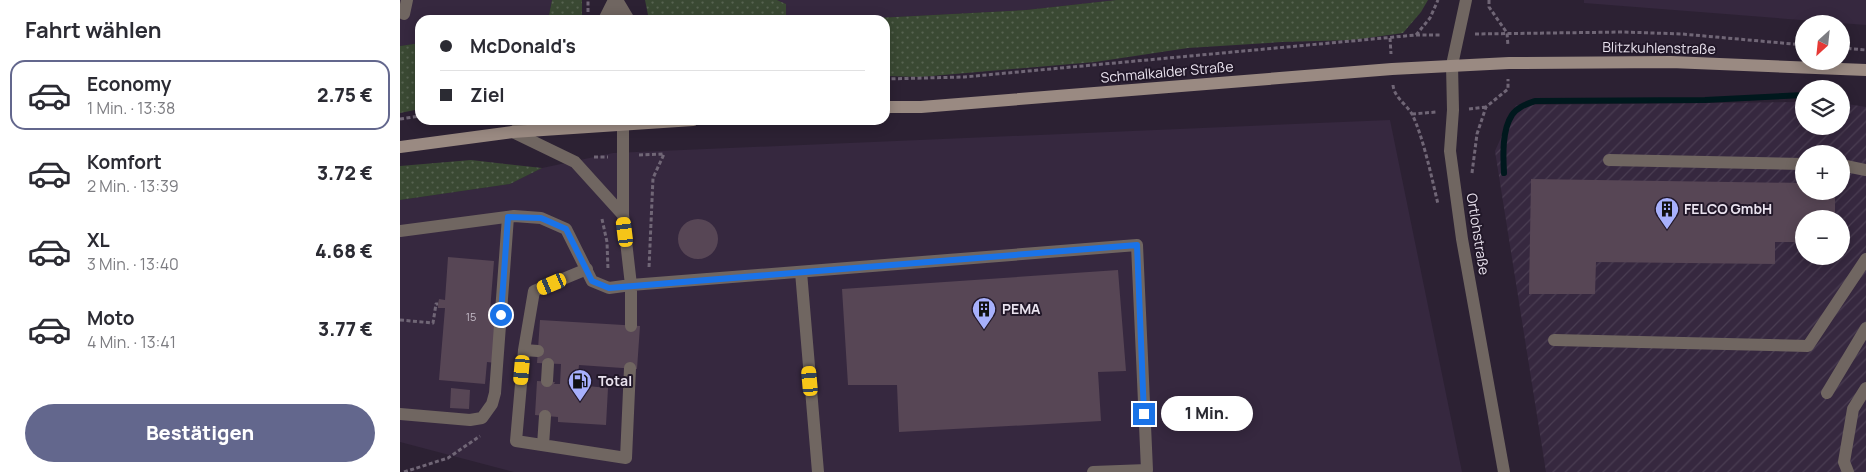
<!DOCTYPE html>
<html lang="de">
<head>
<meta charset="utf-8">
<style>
	:root { --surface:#fff; --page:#f7f7f7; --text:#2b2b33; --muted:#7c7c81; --line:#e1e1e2; --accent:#63678d }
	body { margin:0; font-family:Manrope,sans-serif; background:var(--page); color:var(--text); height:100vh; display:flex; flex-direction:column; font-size:19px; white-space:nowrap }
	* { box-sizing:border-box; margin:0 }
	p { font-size:16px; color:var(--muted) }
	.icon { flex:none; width:28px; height:28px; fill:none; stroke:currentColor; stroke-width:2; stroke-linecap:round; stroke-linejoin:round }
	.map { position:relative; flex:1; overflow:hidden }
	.drawer { display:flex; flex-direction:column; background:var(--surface); width:400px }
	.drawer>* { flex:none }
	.banner { position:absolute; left:15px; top:15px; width:475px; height:110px; border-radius:15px; box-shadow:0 2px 12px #0003; display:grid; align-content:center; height:110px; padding:0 25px; background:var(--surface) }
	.needle { width:32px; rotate:207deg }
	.fabs { position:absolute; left:1395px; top:15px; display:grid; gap:10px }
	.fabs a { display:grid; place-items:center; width:55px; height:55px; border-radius:50%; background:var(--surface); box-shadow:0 2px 12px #0003; font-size:25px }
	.end { position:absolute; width:22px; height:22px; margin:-11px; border:6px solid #1a73e8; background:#fff; box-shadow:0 0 0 2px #fff }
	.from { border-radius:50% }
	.bubble { position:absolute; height:35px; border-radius:18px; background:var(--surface); box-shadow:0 2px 12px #0003; font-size:16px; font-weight:800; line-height:35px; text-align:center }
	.car { position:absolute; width:15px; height:30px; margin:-15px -8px; border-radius:6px; box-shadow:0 0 4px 1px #0007; background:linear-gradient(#f5c518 24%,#345 0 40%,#f5c518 0 76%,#345 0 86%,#f5c518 0) }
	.banner b { display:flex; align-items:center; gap:18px; height:48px; font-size:19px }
	.banner b+b { border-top:1px solid var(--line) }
	.banner i { width:12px; height:12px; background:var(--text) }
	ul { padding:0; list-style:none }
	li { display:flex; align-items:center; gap:15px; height:70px; margin:0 10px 8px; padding:0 15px; border:2px solid transparent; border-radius:15px }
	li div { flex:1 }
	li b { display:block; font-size:19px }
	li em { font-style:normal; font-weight:800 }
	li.on { border-color:var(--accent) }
	li>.icon { width:45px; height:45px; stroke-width:1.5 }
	h2 { padding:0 25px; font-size:22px; line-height:60px }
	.action { display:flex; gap:10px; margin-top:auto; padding:10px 25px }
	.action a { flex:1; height:58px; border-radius:30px; background:var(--accent); color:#fff; font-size:20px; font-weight:800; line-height:58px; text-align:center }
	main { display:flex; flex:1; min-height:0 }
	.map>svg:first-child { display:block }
	.built { fill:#36283f }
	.industrial { fill:url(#industrial-furrows); fill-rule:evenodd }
	.grass { fill:url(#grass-dots) }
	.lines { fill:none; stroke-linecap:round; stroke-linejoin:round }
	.stream { stroke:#00181d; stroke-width:6 }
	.building { fill:#574655 }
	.path { stroke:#706676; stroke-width:3; stroke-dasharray:4 2.5; stroke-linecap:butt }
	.service { stroke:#706661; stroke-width:12 }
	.minor { stroke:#706661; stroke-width:12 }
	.secondary { stroke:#9a8a82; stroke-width:12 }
	.route { stroke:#1a73e8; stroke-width:6 }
	.labels { text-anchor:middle; stroke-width:4; stroke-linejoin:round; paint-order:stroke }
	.number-label { font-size:11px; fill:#c5bcc8 }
	.street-label { font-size:14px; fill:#eae3ef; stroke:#221829 }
	.poi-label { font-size:14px; font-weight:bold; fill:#eae3ef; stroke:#221829; text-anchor:start }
</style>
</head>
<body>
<main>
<section class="drawer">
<h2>Fahrt wählen</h2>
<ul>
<li class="on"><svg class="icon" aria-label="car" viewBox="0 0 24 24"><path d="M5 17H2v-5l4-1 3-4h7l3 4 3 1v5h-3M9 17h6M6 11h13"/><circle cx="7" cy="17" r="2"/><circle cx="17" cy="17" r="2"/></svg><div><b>Economy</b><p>1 Min. · 13:38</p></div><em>2.75 €</em></li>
<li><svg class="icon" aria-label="car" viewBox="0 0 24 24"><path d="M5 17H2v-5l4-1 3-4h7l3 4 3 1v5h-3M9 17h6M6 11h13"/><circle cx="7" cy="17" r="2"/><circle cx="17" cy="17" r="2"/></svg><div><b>Komfort</b><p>2 Min. · 13:39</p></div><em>3.72 €</em></li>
<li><svg class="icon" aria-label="car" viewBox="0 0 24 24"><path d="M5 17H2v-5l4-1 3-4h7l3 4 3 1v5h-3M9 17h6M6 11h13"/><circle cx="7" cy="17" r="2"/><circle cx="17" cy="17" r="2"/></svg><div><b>XL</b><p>3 Min. · 13:40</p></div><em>4.68 €</em></li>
<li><svg class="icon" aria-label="car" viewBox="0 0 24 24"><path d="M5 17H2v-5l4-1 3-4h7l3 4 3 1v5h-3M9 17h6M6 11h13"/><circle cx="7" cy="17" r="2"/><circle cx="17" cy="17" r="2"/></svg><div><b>Moto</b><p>4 Min. · 13:41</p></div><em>3.77 €</em></li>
</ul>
<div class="action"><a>Bestätigen</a></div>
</section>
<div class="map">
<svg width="1466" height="472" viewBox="0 0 1466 472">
	<defs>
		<pattern id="industrial-furrows" width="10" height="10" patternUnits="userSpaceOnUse" patternTransform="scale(1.25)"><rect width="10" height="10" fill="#36283f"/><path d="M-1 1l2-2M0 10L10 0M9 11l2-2" fill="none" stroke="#4a3d52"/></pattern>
		<pattern id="grass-dots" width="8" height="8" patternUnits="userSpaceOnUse" patternTransform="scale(1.25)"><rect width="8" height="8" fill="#3a4933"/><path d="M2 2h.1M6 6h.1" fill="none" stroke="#576351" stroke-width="1.8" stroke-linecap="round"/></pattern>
	</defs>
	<rect width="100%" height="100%" fill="#2c2133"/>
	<path class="built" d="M0 0H152L148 20H20V43L0 46Z
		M377 0H716L626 10 438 20H386V4Z
		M1184 0H1466V25L1184 3Z
		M990 120 1062 472H114L0 442V200L110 184 142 168 213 153Z"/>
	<path class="industrial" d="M1404 102V126H1441V103L1466 107V472H1146L1095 151 1116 105ZM1404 154H1441V191H1404ZM1404 219H1441V256H1404Z"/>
	<path class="grass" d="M152 0H182V20H148Z
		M245 0H377L386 4V20H249Z
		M716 0H1028L1021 12 1003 33 953 40 882 42 788 48 695 62 520 77 485 76V20H438L626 10Z
		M20 43V109L0 113V46Z
		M71 160 142 168 110 184 0 200V166Z"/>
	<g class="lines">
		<path class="stream" d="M1441 101 1447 106
			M1104 173C1103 155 1102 130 1112 115 1117 107 1127 104 1135 101L1305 100 1404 95"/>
	</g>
	<path class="building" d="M1131 179 1404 183V191H1435V219H1404V249H1399V242H1375V264L1196 262 1195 294H1129Z
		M278 239a20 20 0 1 1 40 0a20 20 0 1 1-40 0Z
		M48 257 94 261 90 311H99L96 363 87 362 85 384 39 380 45 308H38V304L39 299 45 300Z
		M718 270 726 371 698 372 701 421 499 432 497 385H448L442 289Z
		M140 320 240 326 237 369 179 365 177 385 208 388 206 425 158 422V417L135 415 137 381 155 382 154 384H160L161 364 137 363Z
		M51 388 70 390 69 409 50 408Z"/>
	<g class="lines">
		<path class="path" d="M1089 0V7L1107 33 1108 46
			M188 12V0
			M1075 34 1224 32 1282 34 1404 45
			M1016 35 1030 18 1038 0
			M990 38 991 54
			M1441 48 1466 50
			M485 79 564 77 1016 35H1041
			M993 85C994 97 1006 104 1012 114 1023 136 1032 179 1038 204
			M1069 109 1086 107
			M1012 114 1036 112
			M0 119 20 116
			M239 155 264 154 253 178 249 268
			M194 157H208
			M1072 173 1077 134 1086 107 1108 89V79
			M202 219 207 242 208 270
			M0 320 33 323 36 304H38
			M4 472 48 458 80 436"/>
		<path class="service" d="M4 14 7 0
			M1209 160 1404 164
			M1441 165 1466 170
			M187 269 134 291 124 350 116 441 226 458 230 368
			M401 272 418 472
			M231 326V285L737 245 747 470 693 472
			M1154 340 1408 346 1466 259
			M124 350 138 351
			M147 381 148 364
			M1427 393 1466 328
			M0 414 70 420 82 418 92 404 95 393 108 217
			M143 445 145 416
			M1448 472 1444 462 1453 409 1466 388"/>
		<path class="minor" d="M216 0 217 20
			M217 0 229 20
			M1066 0 1052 65 1053 110 1050 151 1062 239 1104 472
			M204 20 214 0
			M131 120 113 132 175 162 223 215
			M0 231 114 216 141 218 166 229 192 281 209 288 231 285 223 215V120"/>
		<path class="secondary" d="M485 107H521L992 69 1109 63 1271 62 1466 70
			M0 147 113 132 293 120"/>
	</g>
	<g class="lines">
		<path class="route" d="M101 315 108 217 141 218 166 229 192 281 209 288 737 245 744 414"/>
	</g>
	<defs>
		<g id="building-pin" transform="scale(1.25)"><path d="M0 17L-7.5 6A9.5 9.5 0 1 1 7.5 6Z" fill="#a7b0fc" stroke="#221829"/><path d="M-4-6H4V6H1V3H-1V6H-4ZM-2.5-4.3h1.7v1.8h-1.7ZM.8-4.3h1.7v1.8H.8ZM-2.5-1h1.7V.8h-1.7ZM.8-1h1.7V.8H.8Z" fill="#111"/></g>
		<g id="fuel-pin" transform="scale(1.25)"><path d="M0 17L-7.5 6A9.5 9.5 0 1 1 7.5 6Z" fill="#a7b0fc" stroke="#221829"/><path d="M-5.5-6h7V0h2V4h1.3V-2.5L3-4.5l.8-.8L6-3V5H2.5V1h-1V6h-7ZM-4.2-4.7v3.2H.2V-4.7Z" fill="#111"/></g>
	</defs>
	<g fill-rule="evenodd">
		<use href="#building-pin" x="1267" y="209"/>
		<use href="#building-pin" x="584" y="309"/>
		<use href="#fuel-pin" x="180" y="381"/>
	</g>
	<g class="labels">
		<g class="number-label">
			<text x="71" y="321">15</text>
		</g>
		<g class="street-label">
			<text transform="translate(1259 48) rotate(1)" y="5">Blitzkuhlenstraße</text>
			<text transform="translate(767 72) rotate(-5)" y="5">Schmalkalder Straße</text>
			<text transform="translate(1078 234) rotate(81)" y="5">Ortlohstraße</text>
		</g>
		<g class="poi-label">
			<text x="1284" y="214">FELCO GmbH</text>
			<text x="602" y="314">PEMA</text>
			<text x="198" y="386">Total</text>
		</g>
	</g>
</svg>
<div class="fabs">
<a><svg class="needle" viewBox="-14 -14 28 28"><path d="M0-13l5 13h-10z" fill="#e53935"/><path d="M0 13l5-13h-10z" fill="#7c7c81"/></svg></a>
<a><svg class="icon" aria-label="layers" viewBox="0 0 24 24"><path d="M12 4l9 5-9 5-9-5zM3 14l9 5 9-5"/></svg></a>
<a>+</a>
<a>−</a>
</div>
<i class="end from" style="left:101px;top:315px"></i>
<i class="end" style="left:744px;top:414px"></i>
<div class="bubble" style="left:761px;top:396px;width:92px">1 Min.</div>
<i class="car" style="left:225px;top:232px;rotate:353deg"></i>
<i class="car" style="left:152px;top:284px;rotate:247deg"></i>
<i class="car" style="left:122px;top:370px;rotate:185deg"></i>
<i class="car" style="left:410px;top:381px;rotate:355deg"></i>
<div class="banner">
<b><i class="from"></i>McDonald's</b>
<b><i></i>Ziel</b>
</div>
</div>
</main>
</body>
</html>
